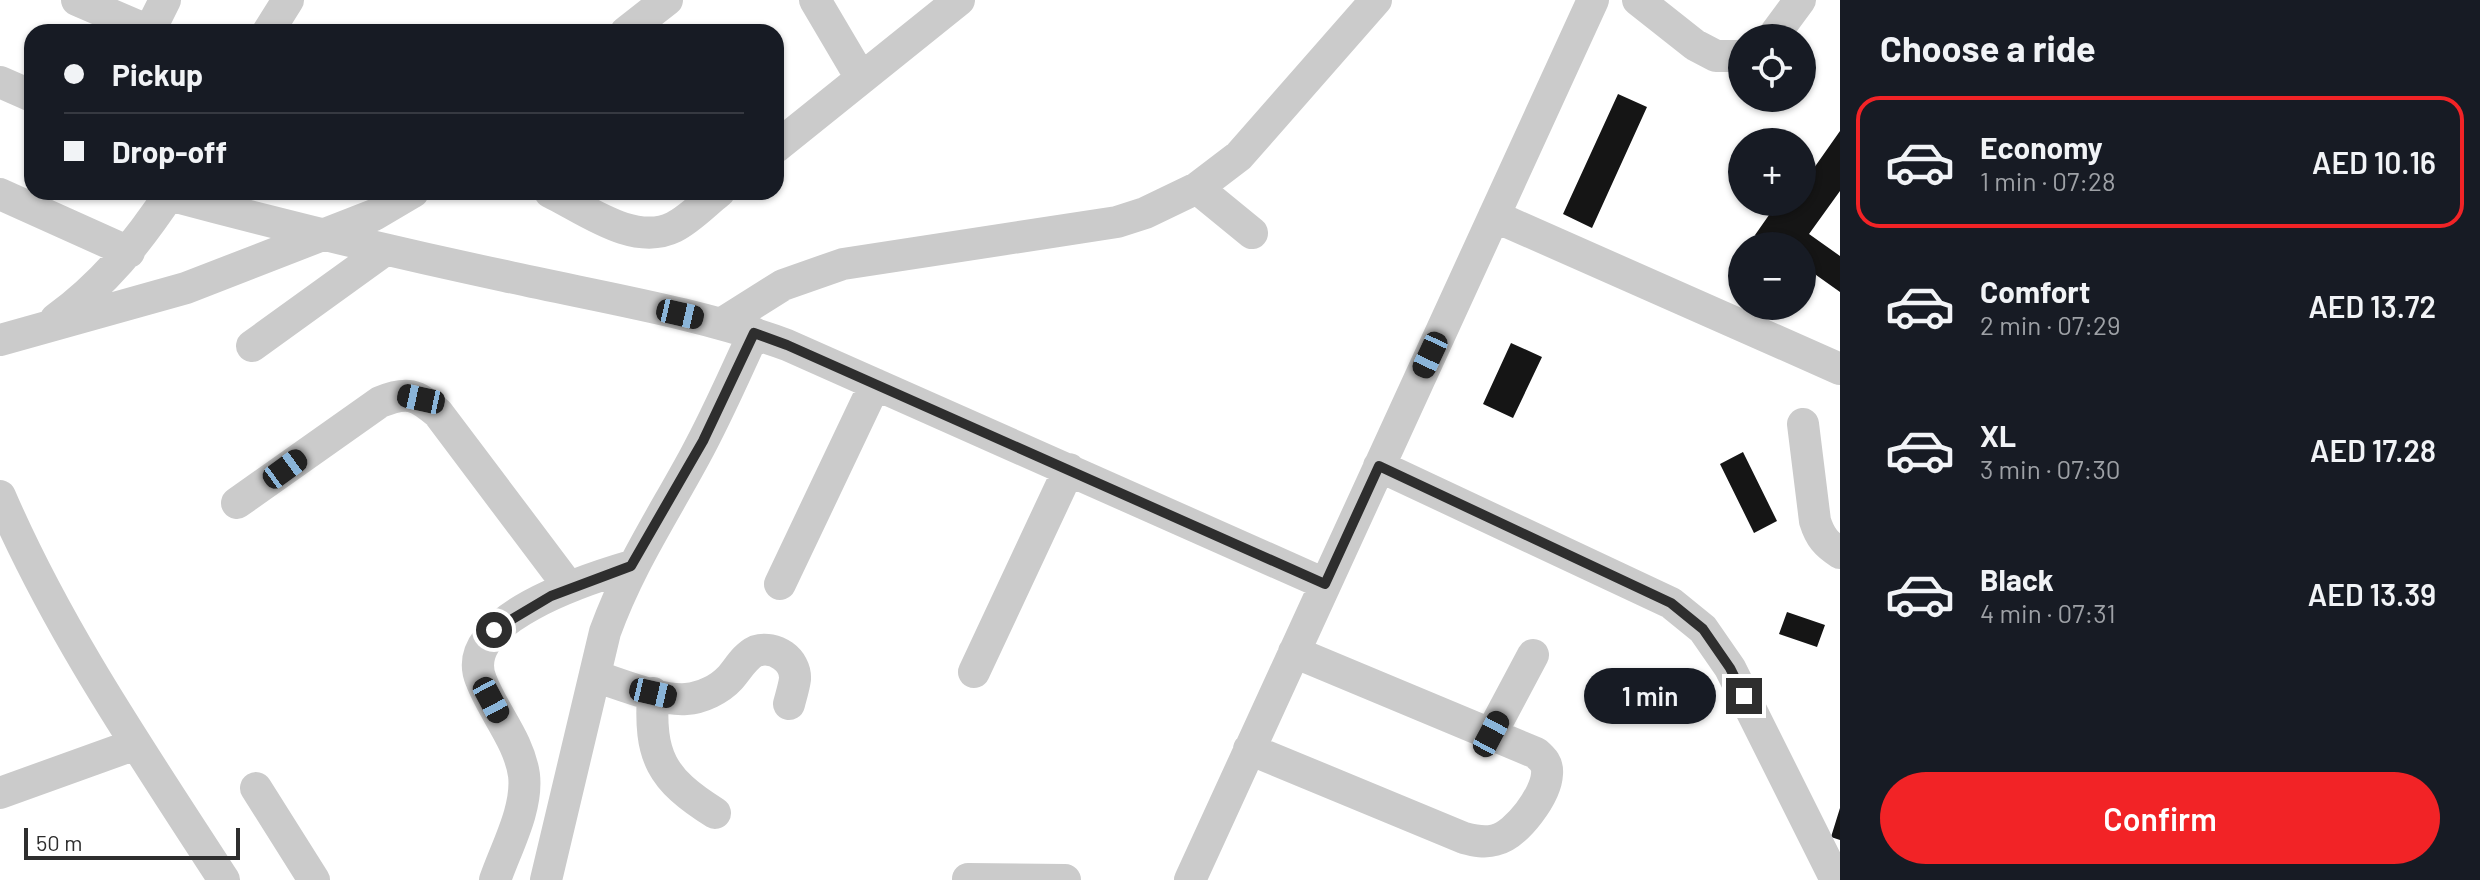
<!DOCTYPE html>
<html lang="en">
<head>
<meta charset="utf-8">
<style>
	:root { --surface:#171b24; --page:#242831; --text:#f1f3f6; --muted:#9ea1a6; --line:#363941; --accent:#f22326 }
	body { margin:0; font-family:Barlow,sans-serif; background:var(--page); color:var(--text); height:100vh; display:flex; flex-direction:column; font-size:30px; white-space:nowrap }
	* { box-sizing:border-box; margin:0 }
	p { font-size:26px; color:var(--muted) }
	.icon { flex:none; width:44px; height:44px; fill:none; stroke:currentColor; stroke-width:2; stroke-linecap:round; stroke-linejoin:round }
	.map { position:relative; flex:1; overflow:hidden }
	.details { display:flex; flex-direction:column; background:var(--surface); width:640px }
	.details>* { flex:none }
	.guide { position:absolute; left:24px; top:24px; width:760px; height:176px; border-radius:24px; box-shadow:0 2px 6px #0004; display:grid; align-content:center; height:176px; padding:0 40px; background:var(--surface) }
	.fabs { position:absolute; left:1728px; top:24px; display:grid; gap:16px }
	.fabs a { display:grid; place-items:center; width:88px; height:88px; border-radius:50%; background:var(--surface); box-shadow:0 2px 6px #0004; font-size:40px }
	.scale { position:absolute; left:24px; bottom:20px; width:216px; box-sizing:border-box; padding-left:8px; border:4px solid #2e2e2e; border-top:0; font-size:22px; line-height:28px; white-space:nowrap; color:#2e2e2e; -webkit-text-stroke:6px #fff; paint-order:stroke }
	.end { position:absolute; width:36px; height:36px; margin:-18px; border:10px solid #2e2e2e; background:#fff; box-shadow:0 0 0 4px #fff }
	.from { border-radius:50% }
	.bubble { position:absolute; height:56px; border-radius:28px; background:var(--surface); box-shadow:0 2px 6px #0004; font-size:26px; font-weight:600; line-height:56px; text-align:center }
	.car { position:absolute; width:24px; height:48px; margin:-24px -12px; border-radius:10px; box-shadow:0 0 6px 2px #0007; background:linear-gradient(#222 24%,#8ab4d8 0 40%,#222 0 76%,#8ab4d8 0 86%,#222 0) }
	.guide b { display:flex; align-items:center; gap:28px; height:76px; font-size:30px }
	.guide b+b { border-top:2px solid var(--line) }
	.guide i { width:20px; height:20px; background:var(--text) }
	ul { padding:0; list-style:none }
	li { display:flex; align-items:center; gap:24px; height:132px; margin:0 16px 12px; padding:0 24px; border:4px solid transparent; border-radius:24px }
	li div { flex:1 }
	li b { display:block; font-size:30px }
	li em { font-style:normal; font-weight:600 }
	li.current { border-color:var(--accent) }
	li>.icon { width:72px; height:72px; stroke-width:1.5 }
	h2 { padding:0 40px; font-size:36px; line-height:96px }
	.primary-button { display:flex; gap:16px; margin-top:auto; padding:16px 40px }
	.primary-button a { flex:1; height:92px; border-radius:48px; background:var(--accent); color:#fff; font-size:32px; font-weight:600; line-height:92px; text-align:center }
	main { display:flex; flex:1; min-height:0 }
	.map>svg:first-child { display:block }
	.building { fill:#151515 }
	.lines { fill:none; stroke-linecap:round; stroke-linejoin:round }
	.minor { stroke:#cbcbcb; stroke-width:32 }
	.route { stroke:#2e2e2e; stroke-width:10 }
</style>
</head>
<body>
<main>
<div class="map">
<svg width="1840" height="880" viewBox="0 0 1840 880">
	<rect width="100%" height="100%" fill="#fff"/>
	<path class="building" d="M1618 94 1647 107 1592 228 1563 214Z
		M1840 131V191L1809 234 1840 256V292L1802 265V246H1770L1755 235 1776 205 1784 210 1790 202H1802V185Z
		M1511 343 1542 357 1513 418 1483 404Z
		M1743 452 1777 521 1754 533 1720 464Z
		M1787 612 1825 625 1817 647 1779 634Z
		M1840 808V840L1831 837Z"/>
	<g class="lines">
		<path class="minor" d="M77 0 149 31
			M815 0 861 78
			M1638 0 1695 45 1716 56H1742
			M149 32 165 0
			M268 32 288 0
			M626 32 667 0
			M1772 38 1800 0
			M0 82 32 96
			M776 147 959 0
			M1197 188 1252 233
			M550 192C585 209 634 247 674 227 690 219 705 203 719 192
			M0 194 129 252
			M169 195C281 225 392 252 505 276 599 297 696 312 787 345L1325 584
			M1494 216 1840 369
			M56 319C104 284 138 242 171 192
			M721 324 783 285 843 264 1117 222 1145 213 1197 188 1239 156 1376 0
			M0 340 186 288 374 215 413 192
			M252 346 385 250
			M1803 424 1815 521C1820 537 1826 544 1840 553
			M1379 466 1671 603 1703 629 1730 668 1836 880
			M0 496C59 633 144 756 224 880
			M237 503 380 402C407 391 416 394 438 413L569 587
			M780 584 875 384
			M974 672 1069 469
			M595 676C620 684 661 701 686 699 702 698 720 689 730 678 738 669 745 656 756 651 775 645 796 660 795 679 794 687 791 696 789 704
			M653 693C649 757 661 779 715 813
			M1491 734 1533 655
			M1249 749 1464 838C1475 841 1485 843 1495 840 1517 835 1546 795 1547 774 1548 764 1543 759 1536 753L1294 652
			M256 788 314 880
			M0 793 136 744
			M968 879 1065 880
			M495 880C506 848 528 809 524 775 519 740 493 712 481 680 456 620 590 578 631 566
			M546 880 605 632C629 566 662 517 695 456 717 416 735 374 754 333
			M1190 880 1593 0"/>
	</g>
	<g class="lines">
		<path class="route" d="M494 630 551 596 631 566 703 441 754 333 787 345 1325 584 1379 466 1671 603 1703 629 1730 668 1744 696"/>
	</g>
</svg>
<div class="fabs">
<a><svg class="icon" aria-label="locate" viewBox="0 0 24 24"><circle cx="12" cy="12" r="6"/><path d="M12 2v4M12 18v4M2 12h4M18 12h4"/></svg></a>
<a>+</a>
<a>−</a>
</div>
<div class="scale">50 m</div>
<i class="end from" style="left:494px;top:630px"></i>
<i class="end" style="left:1744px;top:696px"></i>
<div class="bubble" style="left:1584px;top:668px;width:132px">1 min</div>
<i class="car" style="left:680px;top:314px;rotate:103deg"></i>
<i class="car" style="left:1430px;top:355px;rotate:205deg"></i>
<i class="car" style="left:421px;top:399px;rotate:282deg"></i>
<i class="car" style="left:285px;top:469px;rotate:54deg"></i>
<i class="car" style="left:653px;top:693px;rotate:103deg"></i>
<i class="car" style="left:491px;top:700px;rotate:152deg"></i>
<i class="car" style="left:1491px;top:734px;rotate:28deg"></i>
<div class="guide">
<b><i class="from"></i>Pickup</b>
<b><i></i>Drop-off</b>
</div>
</div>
<section class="details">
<h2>Choose a ride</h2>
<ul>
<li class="current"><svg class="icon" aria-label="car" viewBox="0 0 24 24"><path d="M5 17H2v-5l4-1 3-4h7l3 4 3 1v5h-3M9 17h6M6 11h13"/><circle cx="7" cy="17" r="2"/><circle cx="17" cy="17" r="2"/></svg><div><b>Economy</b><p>1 min · 07:28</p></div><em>AED 10.16</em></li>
<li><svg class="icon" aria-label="car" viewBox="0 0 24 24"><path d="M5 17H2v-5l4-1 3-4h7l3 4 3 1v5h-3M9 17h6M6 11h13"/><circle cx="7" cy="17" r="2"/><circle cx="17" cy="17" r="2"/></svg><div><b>Comfort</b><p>2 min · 07:29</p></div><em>AED 13.72</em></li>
<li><svg class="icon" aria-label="car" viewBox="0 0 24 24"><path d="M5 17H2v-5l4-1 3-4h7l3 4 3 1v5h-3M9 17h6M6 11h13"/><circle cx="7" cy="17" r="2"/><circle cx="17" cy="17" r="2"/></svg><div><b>XL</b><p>3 min · 07:30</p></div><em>AED 17.28</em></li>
<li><svg class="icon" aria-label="car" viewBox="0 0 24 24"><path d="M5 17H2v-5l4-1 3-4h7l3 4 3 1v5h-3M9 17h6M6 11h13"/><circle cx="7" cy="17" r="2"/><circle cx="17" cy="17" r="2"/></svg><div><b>Black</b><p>4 min · 07:31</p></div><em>AED 13.39</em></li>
</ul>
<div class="primary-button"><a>Confirm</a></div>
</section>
</main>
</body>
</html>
